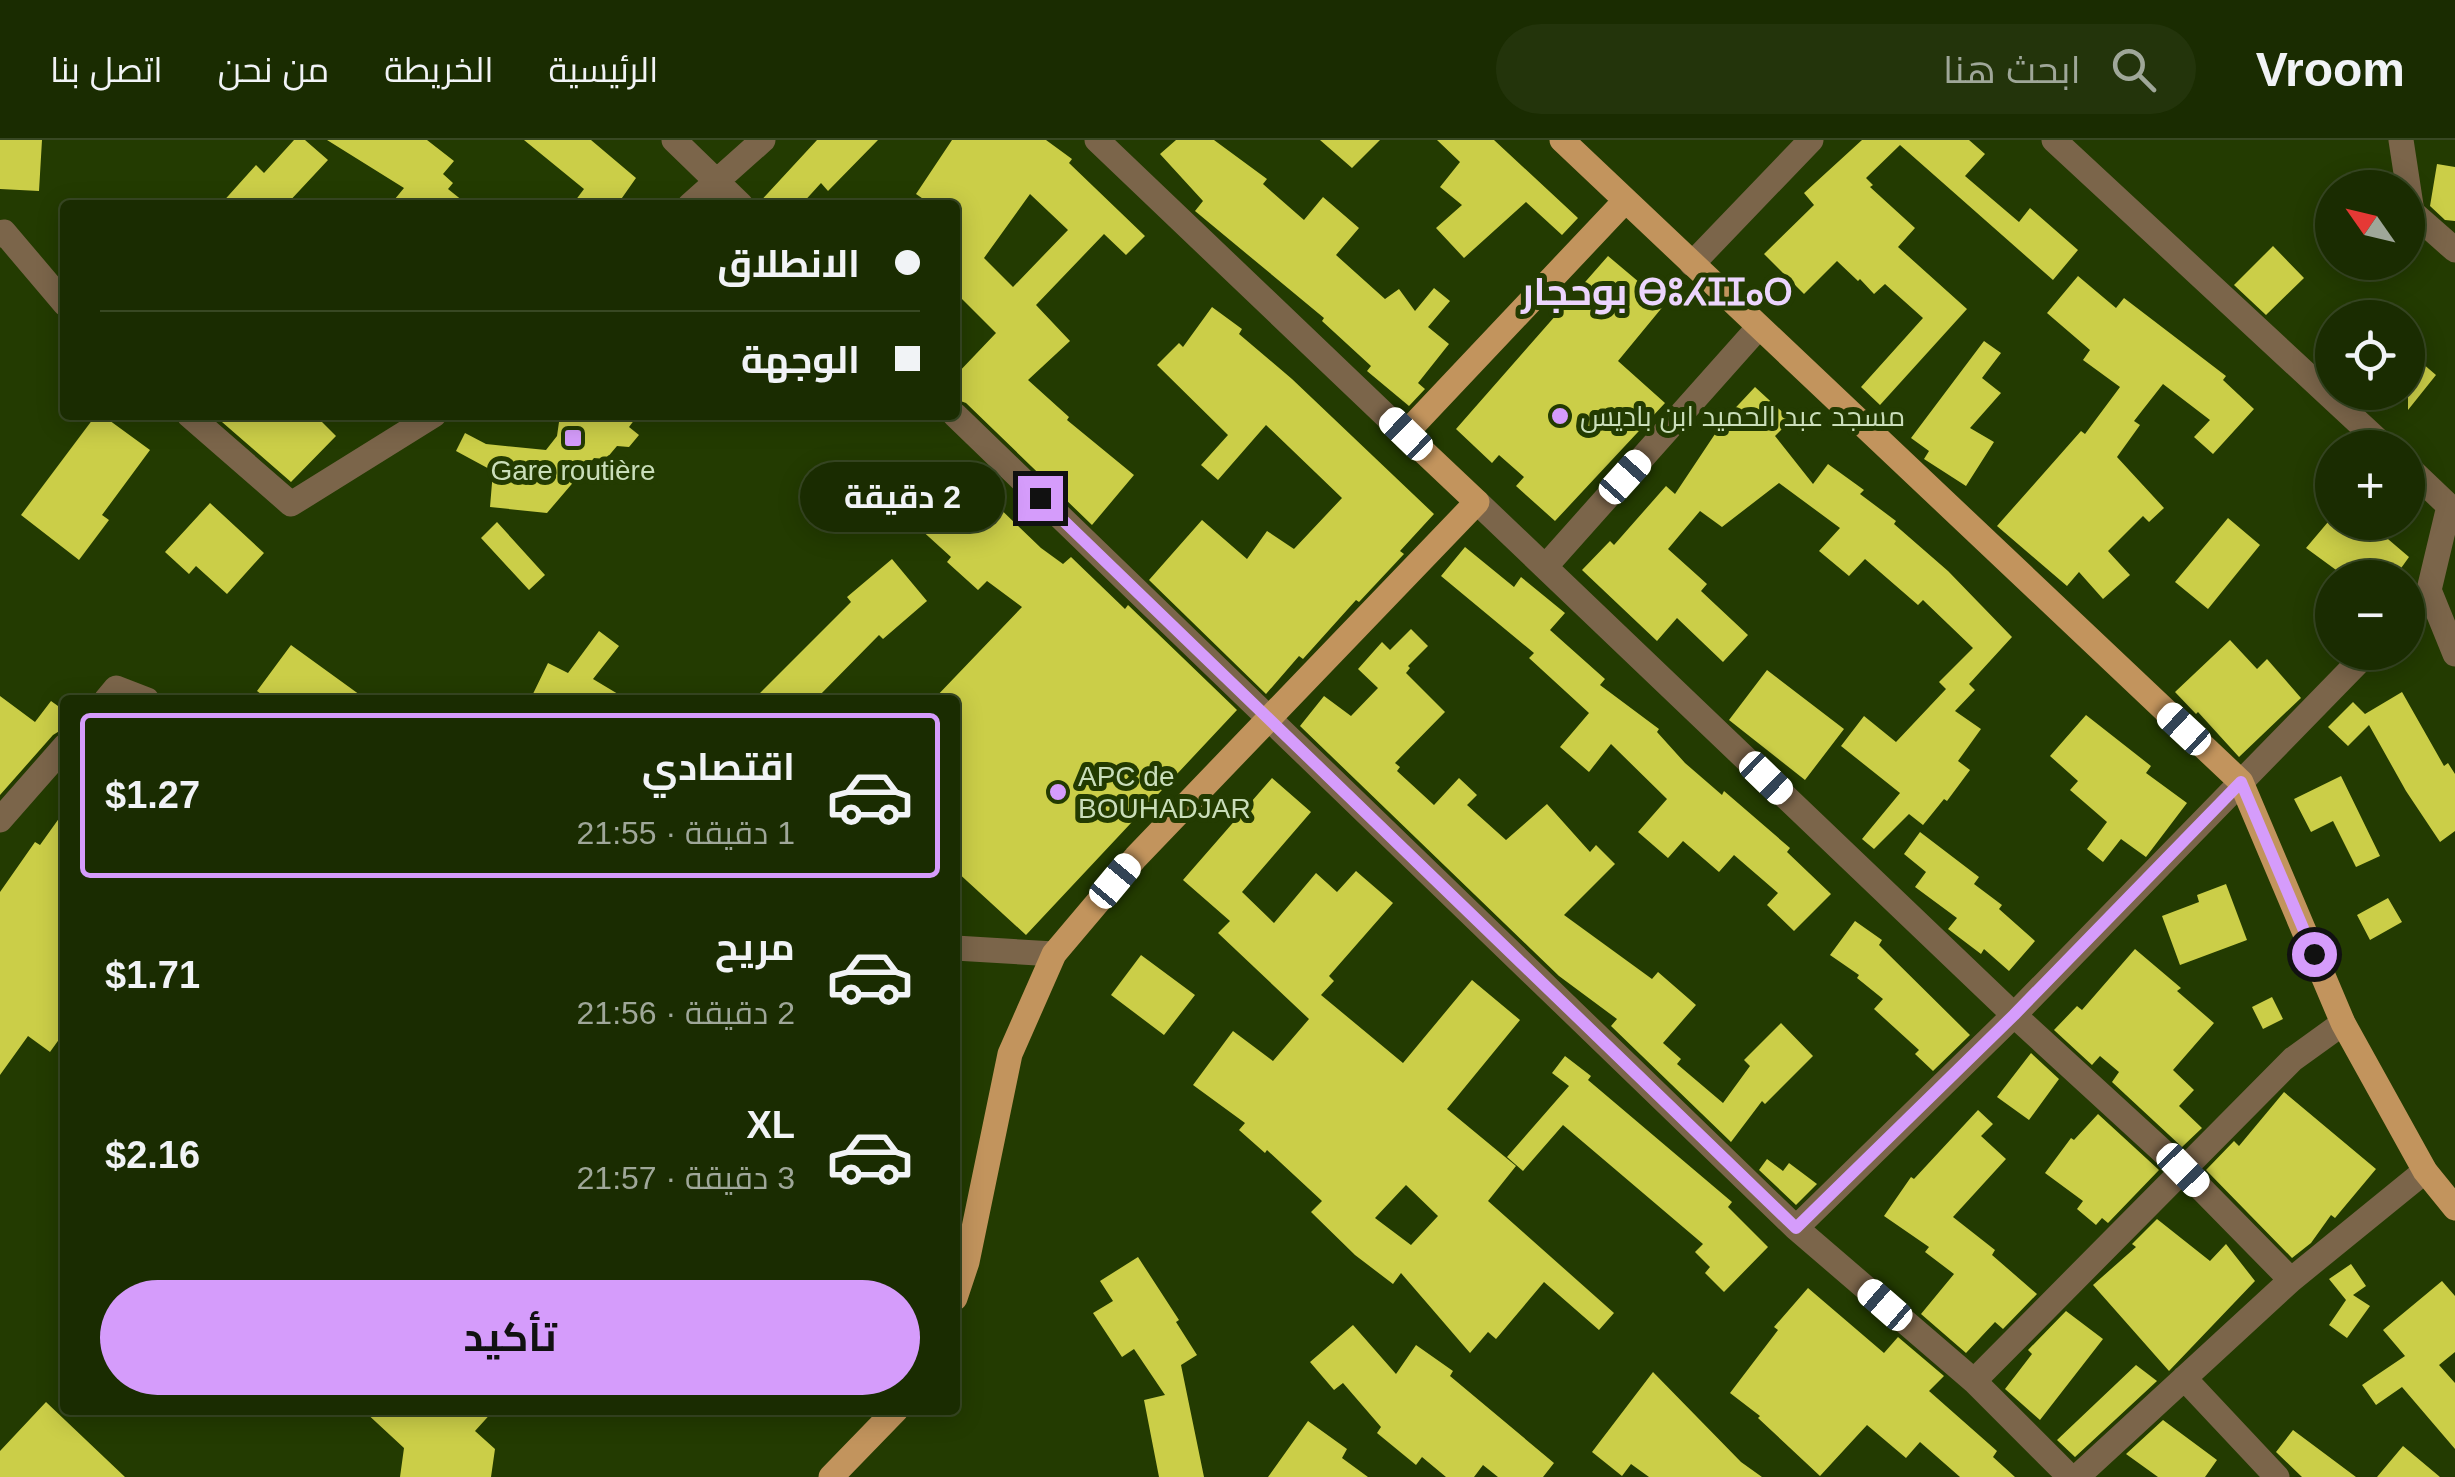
<!DOCTYPE html>
<html lang="ar">
<head>
<meta charset="utf-8">
<style>
	:root { --surface:#1a2c01; --page:#23340b; --text:#f1f3f6; --muted:#9fa799; --line:#384823; --accent:#d59cfb }
	body { margin:0; font-family:Arial,Cairo,"Noto Sans Tifinagh",sans-serif; background:var(--page); color:var(--text); direction:rtl; height:100vh; display:flex; flex-direction:column; font-size:38px; white-space:nowrap }
	* { box-sizing:border-box; margin:0 }
	p { font-size:32px; color:var(--muted) }
	.icon { flex:none; width:55px; height:55px; fill:none; stroke:currentColor; stroke-width:2; stroke-linecap:round; stroke-linejoin:round }
	.map { position:relative; flex:1; overflow:hidden; direction:ltr }
	.side { position:absolute; left:60px; top:555px; width:900px; height:720px; display:flex; flex-direction:column; background:var(--surface); border-radius:10px; box-shadow:0 5px 25px #0003,0 0 0 2px var(--line); direction:rtl }
	.side>* { flex:none }
	.top-card { position:absolute; left:60px; top:60px; width:900px; height:220px; border-radius:10px; box-shadow:0 5px 25px #0003,0 0 0 2px var(--line); direction:rtl; display:grid; align-content:center; height:220px; padding:0 40px; background:var(--surface) }
	.needle { width:65px; rotate:304deg }
	.buttons { position:absolute; left:2315px; top:30px; display:grid; gap:20px }
	.buttons a { display:grid; place-items:center; width:110px; height:110px; border-radius:50%; background:var(--surface); box-shadow:0 5px 25px #0003,0 0 0 2px var(--line); font-size:50px }
	.end { position:absolute; width:45px; height:45px; margin:-22px; border:12px solid #d59cfb; background:#111; box-shadow:0 0 0 5px #111 }
	.from { border-radius:50% }
	.bubble { position:absolute; height:70px; border-radius:35px; background:var(--surface); box-shadow:0 5px 25px #0003,0 0 0 2px var(--line); font-size:32px; font-weight:700; line-height:70px; text-align:center; direction:rtl }
	.car { position:absolute; width:30px; height:60px; margin:-30px -15px; border-radius:12px; box-shadow:0 0 8px 2px #0007; background:linear-gradient(#fff 24%,#345 0 40%,#fff 0 76%,#345 0 86%,#fff 0) }
	.top-card b { display:flex; align-items:center; gap:35px; height:95px; font-size:38px }
	.top-card b+b { border-top:2px solid var(--line) }
	.top-card i { width:25px; height:25px; background:var(--text) }
	ul { padding:18px 0 0; list-style:none }
	li { display:flex; align-items:center; gap:30px; height:165px; margin:0 20px 15px; padding:0 20px; border:5px solid transparent; border-radius:10px }
	li div { flex:1 }
	li b { display:block; font-size:38px }
	li em { font-style:normal; font-weight:700 }
	li.active { border-color:var(--accent) }
	li>.icon { width:90px; height:90px; stroke-width:1.5 }
	.primary-button { display:flex; gap:20px; margin-top:auto; padding:20px 40px }
	.primary-button a { flex:1; height:115px; border-radius:60px; background:var(--accent); color:#111; font-size:40px; font-weight:700; line-height:115px; text-align:center }
	header { display:flex; align-items:center; gap:60px; box-sizing:border-box; height:140px; padding:0 50px; background:var(--surface); border-bottom:2px solid var(--line) }
	header strong { font-size:48px }
	nav { display:flex; gap:55px; margin-inline-start:auto; font-size:35px }
	.search { width:700px; height:90px; background:var(--page); display:flex; align-items:center; gap:25px; box-sizing:border-box; padding:0 35px; border-radius:55px; color:var(--muted); font-size:38px }
	.map>svg:first-child { display:block }
	.building { fill:#cbce48; fill-rule:evenodd }
	.lines { fill:none; stroke-linecap:round; stroke-linejoin:round }
	.minor { stroke:#7b654a; stroke-width:25 }
	.major { stroke:#c2945d; stroke-width:25 }
	.route { stroke:#d59cfb; stroke-width:12 }
	.poi-dot { fill:#d59cfb; stroke:#233b01; stroke-width:4 }
	.labels { text-anchor:middle; stroke-width:10; stroke-linejoin:round; paint-order:stroke }
	.poi-label { font-size:28px; fill:#cadeba; stroke:#233b01; text-anchor:start }
	.district-label { font-size:38px; font-weight:bold; fill:#ecd5fd; stroke:#233b01 }
</style>
</head>
<body>
<header>
<strong>Vroom</strong>
<div class="search"><svg class="icon" aria-label="search" viewBox="0 0 24 24"><circle cx="10" cy="10" r="6"/><path d="M15 15l6 6"/></svg>ابحث هنا</div>
<nav><a>الرئيسية</a><a>الخريطة</a><a>من نحن</a><a>اتصل بنا</a></nav>
</header>
<div class="map">
<svg width="2455" height="1337" viewBox="0 0 2455 1337">
	<rect width="100%" height="100%" fill="#233b01"/>
	<path class="building" d="M0 0H42L39 51 0 49Z
		M294 0H305L328 20 286 65H220L256 25 264 33Z
		M327 0H427L454 21 443 34 453 43 448 49 468 65H390L404 48Z
		M524 0H591L636 38 617 65H572L584 49Z
		M817 0H878L828 51 821 43 801 65H757Z
		M952 0H1046L1072 19 1069 23 1145 96 1126 115 1104 94 1036 165 1070 201 1028 240 1069 277 1067 280 1134 335 1092 385 966 263 955 259V236L996 193 955 152V65H932L916 54ZM1030 54 1068 90 1013 147 984 118Z
		M1176 0H1214L1267 39 1263 44 1304 80 1323 57 1359 88 1336 115 1385 159 1399 149 1415 171 1434 148 1450 161 1428 187 1449 204 1418 243 1425 249 1409 266 1367 231 1371 226 1322 181 1324 178 1195 71 1203 61 1160 14Z
		M1320 0H1380L1352 28Z
		M1437 0H1494L1578 78 1562 95 1526 62 1464 118 1436 88 1462 65 1440 47 1460 22Z
		M1862 0H1969L1985 14 1965 36 2019 82 2030 68 2078 110 2053 140 1900 5 1866 38 1873 45 1870 47 1915 88 1898 107 1967 169 1880 265 1861 247 1923 178 1885 144 1874 154 1860 139 1858 141 1837 121 1804 154 1764 114 1814 65 1804 53Z
		M2437 24 2455 27V81L2445 80 2430 66Z
		M2273 106 2304 138 2266 175 2234 145Z
		M1608 116 1665 164 1618 221 1665 263 1555 381 1516 346 1524 337 1499 315 1492 323 1456 289Z
		M2078 136 2116 168 2124 158 2226 236 2223 240 2254 269 2213 314 2194 297 2210 280 2163 244 2134 281 2140 285 2117 317 2164 368 2149 382 2143 376 2108 411 2130 435 2103 459 2079 432 2067 446 1997 386 2081 291 2085 294 2120 247 2083 220 2090 210 2047 173Z
		M1212 167 1242 189 1239 194 1292 239 1434 374 1400 411 1404 414 1359 462 1356 460 1303 519 1299 516 1266 554 1149 440 1202 380 1247 419 1267 391 1294 409 1342 358 1266 285 1218 340 1201 325 1228 295 1157 225 1179 203 1183 207Z
		M1984 201 2001 213 1982 238 2001 253 1970 288 1994 302 1966 346 1924 319 1929 311 1911 298Z
		M2408 211 2436 235 2408 270Z
		M1755 247 1791 280 1775 296 1813 344 1828 324 1864 350 1860 354 1896 381 1894 384 1948 431 2012 497 1969 544 1975 550 1955 571 1981 589 1958 621 1970 630 1947 661 1944 659 1923 685 1909 674 1874 709 1862 699 1900 653 1841 606 1864 576 1896 602 1946 549 1939 542 1973 508 1923 460 1918 465 1865 419 1849 436 1819 411 1840 388 1779 343 1722 387 1700 371 1668 409 1707 444 1701 451 1748 495 1723 522 1677 478 1657 501 1582 430 1610 401 1614 405 1666 346 1675 354 1725 279Z
		M96 275H102L150 310 102 375 109 380 79 420 21 375Z
		M228 275H315L336 296 291 342 222 282Z
		M560 275H638L629 287 639 295 629 307 617 306 606 319 594 318 547 373 490 367 493 331 456 311 465 293 486 304 546 310 557 296Z
		M965 335 1041 408 1063 424 1071 417 1125 469 1128 465 1237 570 1026 795 955 730V560H933L1022 467 987 441 978 450 947 422 951 417 918 387Z
		M210 363 264 413 227 454 196 426 189 434 165 412Z
		M2228 378 2260 405 2208 469 2175 442Z
		M497 382 545 435 529 450 481 398Z
		M2328 382H2368L2409 417 2394 438H2347L2306 408Z
		M1465 407 1514 447 1521 437 1565 473 1550 490 1605 539 1600 545 1659 589 1657 592 1685 623 1722 655 1724 651 1790 708 1787 712 1831 754 1794 791 1767 765 1778 753 1734 715 1719 732 1683 701 1668 718 1638 692 1667 659 1611 604 1589 632 1560 607 1589 573 1529 518 1534 513 1441 436Z
		M892 419 927 461 883 499 879 495 815 560H753L851 462 847 457Z
		M1411 489 1428 506 1408 526 1410 528 1406 533 1445 572 1395 623 1400 627 1397 631 1434 665 1459 638 1477 655 1467 665 1506 700 1547 664 1590 712 1596 705 1615 724 1564 775 1652 839 1658 832 1696 865 1663 903 1681 919 1677 924 1723 963 1750 926 1744 920 1781 883 1813 916 1765 964 1762 961 1731 1002 1611 886 1617 879 1559 836 1300 586 1324 556 1351 576 1378 548 1358 529 1382 502 1390 510Z
		M599 491 619 506 593 539 628 560H530L548 523 568 533Z
		M2230 500 2257 529 2267 519 2301 558 2239 617 2198 572 2196 574 2175 552Z
		M291 505 367 560H269L257 551Z
		M1767 530 1844 589 1805 640 1729 580Z
		M2402 552 2444 626 2448 623 2455 634V691L2440 702 2406 651 2369 585 2348 606 2328 587 2353 562 2365 574Z
		M0 556 35 582 51 561 65 571V585L61 590 53 595 0 655Z
		M2086 575 2151 626 2146 633 2187 663 2146 717 2121 699 2103 722 2087 709 2107 682 2070 650 2078 641 2050 616Z
		M2341 636 2380 716 2356 727 2333 681 2311 692 2294 659Z
		M1272 638 1311 672 1242 752 1274 783 1316 733 1337 752 1356 731 1393 763 1329 836 1334 841 1321 855 1403 923 1472 840 1520 880 1447 969 1516 1026 1488 1061 1614 1173 1599 1190 1544 1142 1496 1199 1488 1192 1470 1213 1401 1133 1393 1144 1355 1115 1311 1072 1322 1061 1267 1010 1265 1013 1239 990 1245 983 1193 945 1233 891 1273 921 1309 879 1218 793 1230 781 1183 740ZM1406 1045 1438 1076 1411 1105 1375 1078Z
		M65 670V891L50 912 28 896 0 935V752L35 702 40 705Z
		M1920 692 1979 737 1974 744 2002 765 1999 769 2035 801 2009 831 1984 809 1981 814 1948 789 1957 778 1915 747 1926 732 1904 714Z
		M2226 744 2247 800 2180 825 2162 776 2199 762 2197 755Z
		M2388 758 2402 782 2370 800 2357 775Z
		M1855 781 1882 800 1879 805 1970 895 1933 931 1915 914 1919 910 1874 869 1883 859 1857 838 1859 835 1830 815Z
		M2135 809 2181 848 2177 851 2214 883 2173 930 2194 950 2179 966 2202 988 2182 1007 2112 942 2119 932 2100 916 2092 925 2054 890 2077 866 2082 870Z
		M1141 815 1195 855 1164 895 1111 855Z
		M2272 857 2283 879 2263 889 2252 867Z
		M2031 913 2059 939 2029 980 1997 957Z
		M1565 916 1591 936 1588 940 1732 1062 1728 1067 1768 1107 1724 1152 1705 1133 1710 1127 1695 1112 1703 1104 1563 985 1523 1031 1507 1017 1569 946 1552 933Z
		M2284 952 2376 1029 2335 1078 2331 1075 2311 1103 2292 1118 2206 1030 2234 1001 2239 1006Z
		M1978 970 1993 984 1981 996 2006 1019 1953 1077 1995 1110 1992 1115 2037 1154 2003 1189 1995 1182 1966 1213 1921 1174 1954 1134 1925 1112 1929 1107 1884 1076 1911 1037 1914 1039Z
		M2098 974 2159 1030 2108 1083 2102 1078 2096 1085 2077 1069 2083 1061 2045 1033 2071 998 2074 1000Z
		M1767 1019 1783 1031 1789 1023 1817 1044 1796 1065 1759 1030Z
		M2157 1079 2210 1121 2226 1104 2255 1141 2169 1231 2093 1145 2136 1107 2132 1104Z
		M1138 1117 1179 1180 1176 1182 1197 1215 1181 1225 1204 1337H1159L1144 1260 1165 1255 1134 1209 1122 1217 1093 1173 1113 1161 1100 1141Z
		M2351 1124 2366 1146 2353 1155 2370 1166 2347 1198 2329 1185 2346 1160 2329 1139Z
		M2442 1141 2455 1156V1212L2439 1225 2455 1243V1309L2402 1247 2376 1265 2362 1245 2405 1216 2383 1190Z
		M1808 1148 1884 1213 1898 1197 1944 1236 1929 1251 1997 1311 1993 1317 2015 1337H1960L1920 1302 1906 1318 1867 1285 1820 1336 1758 1278 1760 1276 1730 1253 1778 1190 1774 1187Z
		M2066 1171 2103 1199 2040 1280 2005 1249 2032 1214 2028 1210Z
		M1353 1185 1396 1234 1416 1205 1453 1231 1450 1236 1554 1323 1543 1337H1498L1483 1325 1474 1337H1446L1422 1317 1416 1325 1377 1293 1381 1287 1343 1243 1334 1250 1310 1222Z
		M2136 1225 2157 1241 2075 1317 2057 1300Z
		M1653 1232 1741 1322 1762 1337H1649L1631 1324 1622 1336 1592 1312Z
		M46 1262 125 1337H0V1311Z
		M363 1270H494L475 1291 495 1309 491 1337H400L404 1308Z
		M2163 1280 2217 1320 2205 1337H2158L2126 1314Z
		M1308 1281 1347 1309 1342 1318 1368 1337H1268Z
		M2293 1290 2356 1337H2302L2276 1312Z
		M2403 1306 2440 1337H2377Z"/>
	<g class="lines">
		<path class="minor" d="M674 0 741 65
			M1097 0 1405 294
			M2054 0 2386 308
			M2401 0 2412 72 2455 110
			M690 65 763 0
			M0 95 4 92 65 164
			M1692 124 1811 0
			M189 275 291 364 434 275
			M955 275 1796 1088 1974 1241 2070 1337
			M2408 327 2449 366 2429 450 2408 472
			M1477 362 2014 875 2183 1030 2291 1140
			M1545 427 1758 188
			M2429 450 2455 514
			M106 560 116 548 147 560
			M0 680 65 606
			M955 808 1054 814
			M1796 1088 2014 875 2368 512
			M2184 1238 2277 1337
			M1974 1241 2293 919 2343 883
			M2077 1337 2291 1140 2425 1031"/>
		<path class="major" d="M1562 0 2241 642 2343 883 2425 1031 2455 1068
			M955 1158 967 1122 1010 914 1054 814 1136 717 1477 362 1405 294 1625 61
			M831 1337 896 1270"/>
	</g>
	<g class="lines">
		<path class="route" d="M1040 358 1796 1088 2014 875 2241 642 2314 814"/>
	</g>
	<g class="poi-dot">
		<circle cx="1560" cy="276" r="10"/>
		<rect x="563" y="288" width="20" height="20" rx="5"/>
		<circle cx="1058" cy="652" r="10"/>
	</g>
	<g class="labels">
		<g class="poi-label">
			<text x="1580" y="286">مسجد عبد الحميد ابن باديس</text>
			<text x="573" y="340" text-anchor="middle">Gare routière</text>
			<text x="1078" y="646">APC de<tspan x="1078" dy="32">BOUHADJAR</tspan></text>
		</g>
		<g class="district-label">
			<text x="1657" y="165">بوحجار ⴱⵓⵃⵊⵊⴰⵔ</text>
		</g>
	</g>
</svg>
<div class="buttons">
<a><svg class="needle" viewBox="-14 -14 28 28"><path d="M0-13l5 13h-10z" fill="#e53935"/><path d="M0 13l5-13h-10z" fill="#9fa799"/></svg></a>
<a><svg class="icon" aria-label="locate" viewBox="0 0 24 24"><circle cx="12" cy="12" r="6"/><path d="M12 2v4M12 18v4M2 12h4M18 12h4"/></svg></a>
<a>+</a>
<a>−</a>
</div>
<i class="end from" style="left:2314px;top:814px"></i>
<i class="end" style="left:1040px;top:358px"></i>
<div class="bubble" style="left:800px;top:322px;width:205px">2 دقيقة</div>
<i class="car" style="left:1406px;top:294px;rotate:314deg"></i>
<i class="car" style="left:1625px;top:337px;rotate:42deg"></i>
<i class="car" style="left:2184px;top:589px;rotate:313deg"></i>
<i class="car" style="left:1766px;top:638px;rotate:134deg"></i>
<i class="car" style="left:1115px;top:741px;rotate:40deg"></i>
<i class="car" style="left:2183px;top:1030px;rotate:136deg"></i>
<i class="car" style="left:1885px;top:1165px;rotate:311deg"></i>
<div class="top-card">
<b><i class="from"></i>الانطلاق</b>
<b><i></i>الوجهة</b>
</div>
<section class="side">
<ul>
<li class="active"><svg class="icon" aria-label="car" viewBox="0 0 24 24"><path d="M5 17H2v-5l4-1 3-4h7l3 4 3 1v5h-3M9 17h6M6 11h13"/><circle cx="7" cy="17" r="2"/><circle cx="17" cy="17" r="2"/></svg><div><b>اقتصادي</b><p>1 دقيقة · 21:55</p></div><em>$1.27</em></li>
<li><svg class="icon" aria-label="car" viewBox="0 0 24 24"><path d="M5 17H2v-5l4-1 3-4h7l3 4 3 1v5h-3M9 17h6M6 11h13"/><circle cx="7" cy="17" r="2"/><circle cx="17" cy="17" r="2"/></svg><div><b>مريح</b><p>2 دقيقة · 21:56</p></div><em>$1.71</em></li>
<li><svg class="icon" aria-label="car" viewBox="0 0 24 24"><path d="M5 17H2v-5l4-1 3-4h7l3 4 3 1v5h-3M9 17h6M6 11h13"/><circle cx="7" cy="17" r="2"/><circle cx="17" cy="17" r="2"/></svg><div><b>XL</b><p>3 دقيقة · 21:57</p></div><em>$2.16</em></li>
</ul>
<div class="primary-button"><a>تأكيد</a></div>
</section>
</div>
</body>
</html>
